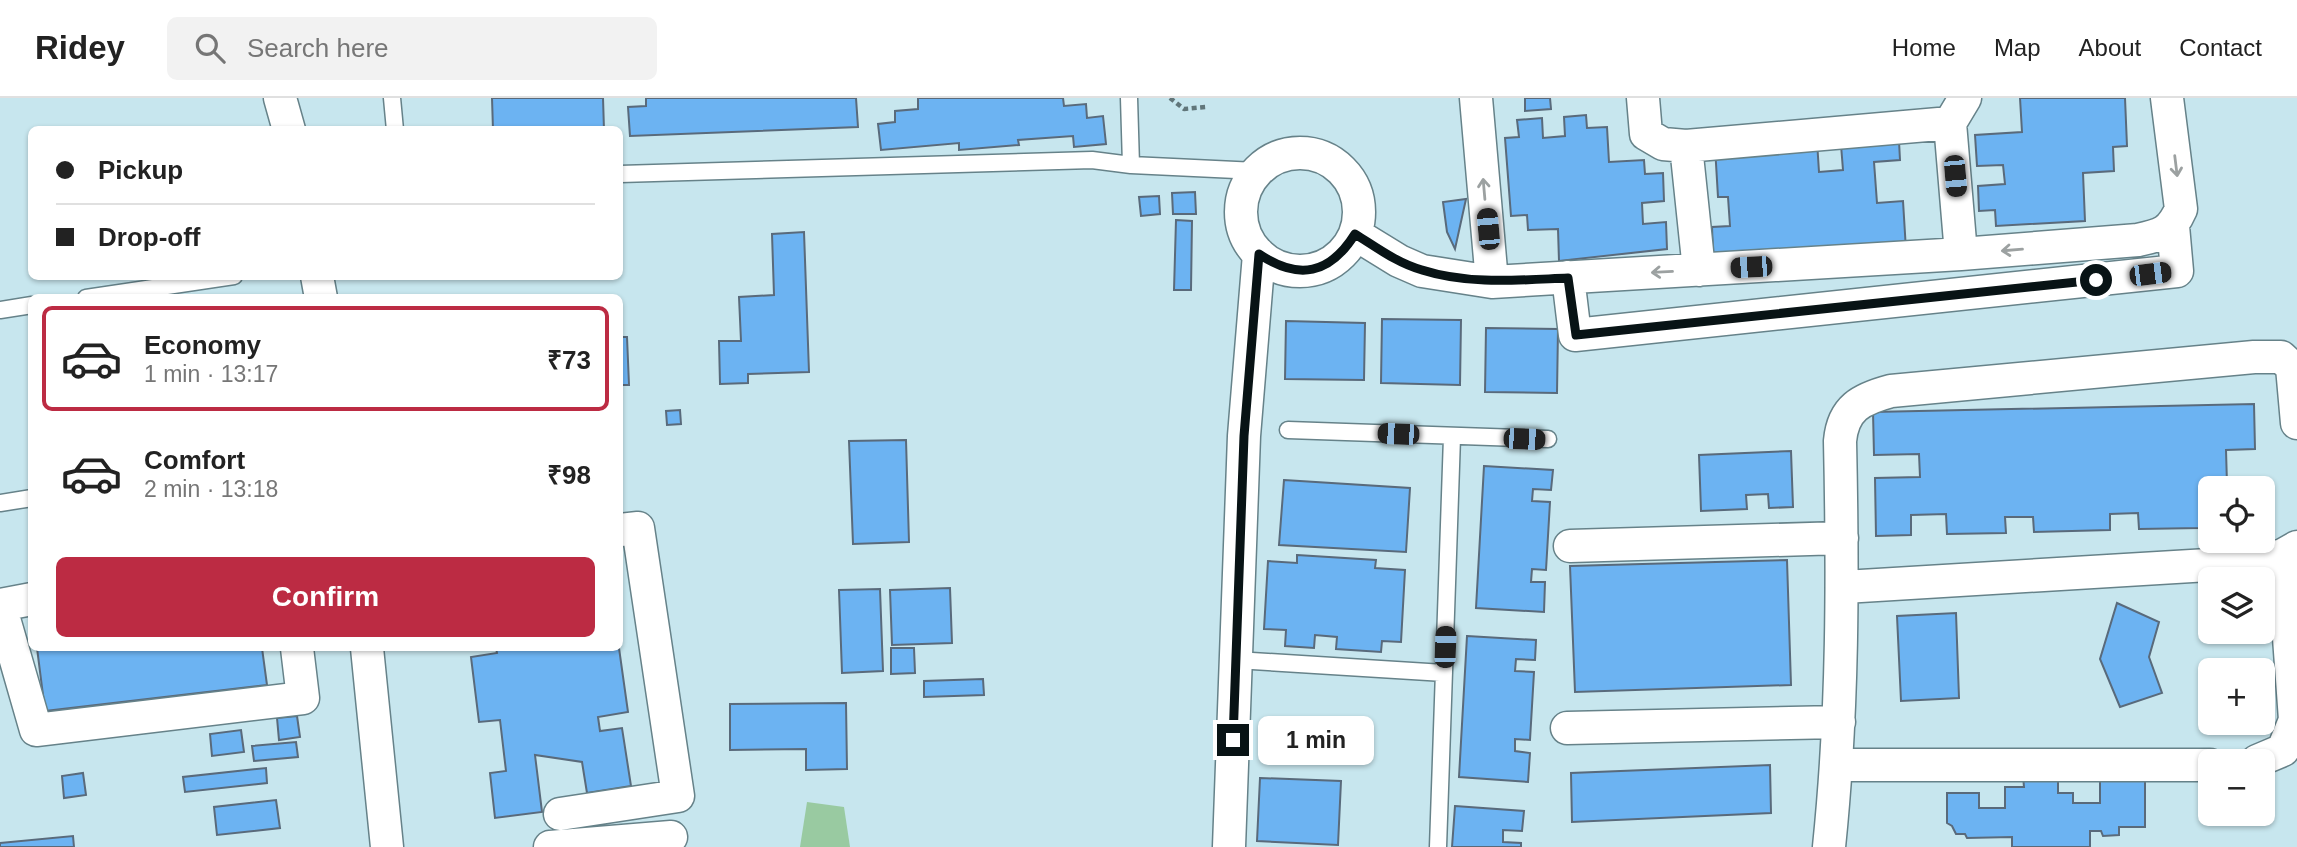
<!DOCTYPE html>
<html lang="en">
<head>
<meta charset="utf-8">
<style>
	:root { --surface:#fff; --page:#f2f2f2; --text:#222; --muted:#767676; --line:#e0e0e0; --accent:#bc2b43 }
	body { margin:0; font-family:Helvetica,sans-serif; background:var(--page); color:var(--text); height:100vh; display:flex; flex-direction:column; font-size:26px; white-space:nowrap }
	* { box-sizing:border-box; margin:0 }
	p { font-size:23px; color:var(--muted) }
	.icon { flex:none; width:38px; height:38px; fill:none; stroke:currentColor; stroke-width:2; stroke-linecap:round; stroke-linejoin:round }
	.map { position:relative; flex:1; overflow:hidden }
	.sheet { position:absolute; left:28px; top:196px; width:595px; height:357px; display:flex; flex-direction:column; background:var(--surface); border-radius:10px; box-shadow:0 2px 5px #0004 }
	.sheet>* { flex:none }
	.guide { position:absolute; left:28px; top:28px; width:595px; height:154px; border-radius:10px; box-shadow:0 2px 5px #0004; display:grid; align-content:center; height:154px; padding:0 28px; background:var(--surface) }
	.buttons { position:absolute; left:2198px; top:378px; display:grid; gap:14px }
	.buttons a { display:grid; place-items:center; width:77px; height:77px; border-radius:10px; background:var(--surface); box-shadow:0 2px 5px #0004; font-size:35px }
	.end { position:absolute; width:32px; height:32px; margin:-16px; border:9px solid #081315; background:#fff; box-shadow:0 0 0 4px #fff }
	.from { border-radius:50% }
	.bubble { position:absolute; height:49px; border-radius:10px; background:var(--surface); box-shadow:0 2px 5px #0004; font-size:23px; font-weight:700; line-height:49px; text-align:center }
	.car { position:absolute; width:21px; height:42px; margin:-21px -10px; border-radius:9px; box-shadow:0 0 5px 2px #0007; background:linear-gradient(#222 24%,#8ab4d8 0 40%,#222 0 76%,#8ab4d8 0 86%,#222 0) }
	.guide b { display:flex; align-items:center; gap:24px; height:66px; font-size:26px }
	.guide b+b { border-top:2px solid var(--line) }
	.guide i { width:18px; height:18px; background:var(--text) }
	ul { padding:12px 0 0; list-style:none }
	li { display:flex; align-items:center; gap:21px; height:105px; margin:0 14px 10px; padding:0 14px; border:4px solid transparent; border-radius:10px }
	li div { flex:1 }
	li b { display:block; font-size:26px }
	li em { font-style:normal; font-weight:700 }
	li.active { border-color:var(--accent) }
	li>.icon { width:63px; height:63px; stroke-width:1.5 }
	.button { display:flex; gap:14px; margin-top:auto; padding:14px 28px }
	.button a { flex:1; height:80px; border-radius:10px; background:var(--accent); color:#fff; font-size:28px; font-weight:700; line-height:80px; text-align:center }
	header { display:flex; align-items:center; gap:42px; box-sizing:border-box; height:98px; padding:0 35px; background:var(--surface); border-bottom:2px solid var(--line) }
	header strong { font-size:33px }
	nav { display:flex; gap:38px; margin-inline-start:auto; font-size:24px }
	.search { width:490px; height:63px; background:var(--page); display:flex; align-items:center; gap:18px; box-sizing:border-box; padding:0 24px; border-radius:10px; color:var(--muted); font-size:26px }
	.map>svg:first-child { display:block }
	.green { fill:#99caa1 }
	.building { fill:#6cb3f2; stroke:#596a7b; stroke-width:2 }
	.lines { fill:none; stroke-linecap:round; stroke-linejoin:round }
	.service-casing { stroke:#668289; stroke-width:19 }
	.minor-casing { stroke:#668289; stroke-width:35 }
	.path { stroke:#61767a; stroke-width:4.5; stroke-dasharray:5 3.5; stroke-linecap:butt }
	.service { stroke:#fff; stroke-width:16 }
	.minor { stroke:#fff; stroke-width:32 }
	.oneway { stroke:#9ca1a1 }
	.route { stroke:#081315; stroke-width:9 }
</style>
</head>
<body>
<header>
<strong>Ridey</strong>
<div class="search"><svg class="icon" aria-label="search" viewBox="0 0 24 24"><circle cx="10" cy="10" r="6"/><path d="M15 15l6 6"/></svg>Search here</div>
<nav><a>Home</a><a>Map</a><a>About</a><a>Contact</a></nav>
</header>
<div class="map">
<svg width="2297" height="749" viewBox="0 0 2297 749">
	<rect width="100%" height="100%" fill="#c7e6ee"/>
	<path class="green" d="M807 704 844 709 850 749H800Z"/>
	<path class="building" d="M492 0H603L604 32H493Z
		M646 0H856L858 29 630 38 628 9 646 8Z
		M918 0H1063L1064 8 1086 6 1087 20 1103 18 1106 46 1074 49 1073 38 1018 42 1019 47 959 52V45L881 52 878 26 895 24V13L918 11Z
		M1525 0H1550L1551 11 1525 13Z
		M2020 0H2125L2127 48 2113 49 2114 73 2083 75 2085 123 1996 128 1995 112 1979 113 1978 88 2005 86 2003 67 1977 68 1975 37 2022 34Z
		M1586 17 1587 30 1607 29 1609 64 1644 62 1645 76 1663 75 1664 103 1642 105 1643 126 1666 124 1667 151 1559 163 1558 131 1528 132 1527 117 1511 118 1505 40 1519 39 1517 22 1542 20 1543 40 1565 38 1564 19Z
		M1817 43 1819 74 1843 72 1841 47 1899 43 1900 62 1874 64 1877 105 1903 103 1906 152 1713 156 1712 129 1730 128 1728 99H1718L1715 49Z
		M1195 94 1196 116H1173L1172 95Z
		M1159 98 1160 116 1141 118 1139 99Z
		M1466 101 1455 151 1447 134 1443 104Z
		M1176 122 1192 123 1191 192H1174Z
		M804 134 809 274 748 276V285L720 286 719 243H741L739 199 774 197 772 136Z
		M1382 221 1461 222 1460 287 1381 285Z
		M1286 223 1365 225 1364 282 1285 281Z
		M1486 230 1558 231 1557 295 1485 294Z
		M620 239H627L629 287H620Z
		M2254 306 2255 351 2226 352 2227 386 2256 385V390H2210V412H2200V430L2139 431 2138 415 2110 416V432L2034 434 2033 419H2005L2006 435 1947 436 1946 416 1911 417V437L1876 438 1875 380 1920 379 1919 356 1874 357 1873 314Z
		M680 312 681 326 667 327 666 313Z
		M906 342 909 444 853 446 849 343Z
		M1791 353 1793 409 1769 410 1768 396 1746 397 1747 411 1701 413 1699 357Z
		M1484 368 1553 372 1551 392 1533 391 1532 403 1550 404 1546 472 1532 471 1531 484H1545L1544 514 1476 510Z
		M1284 382 1410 390 1406 454 1279 447Z
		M1297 457 1376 462 1375 470 1405 472 1401 544 1382 543 1381 554 1336 551 1337 539 1315 537 1314 550 1285 548 1286 532 1264 531 1268 463 1297 465Z
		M1787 462 1791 587 1575 594 1570 468Z
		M950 490 952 545 892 547 890 492Z
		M880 491 883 573 842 575 839 492Z
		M2117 505 2159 524 2149 559 2162 595 2120 609 2100 561Z
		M1956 515 1959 600 1901 603 1897 518Z
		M1467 538 1536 542 1535 562 1516 561 1515 573 1534 574 1530 642 1515 641V653L1530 655 1528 684 1459 679Z
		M37 550H262L267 587 45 613Z
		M496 550H619L628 614 598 619 600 633 622 630 631 688 587 695 582 664 535 657 542 714 495 720 490 675 506 673 500 622 479 624 471 559 497 555Z
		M891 550H914L915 575 891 576Z
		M983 581 984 597 924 599V583Z
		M846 605 847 671 806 672V651L730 652V606Z
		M297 618 300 639 279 642 277 620Z
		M241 632 244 654 212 658 210 636Z
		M296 644 298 659 254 663 252 648Z
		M1770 667 1771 715 1572 724 1571 675Z
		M266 670 267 685 185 694 183 679Z
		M83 675 86 697 64 700 62 678Z
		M2023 678H2058V695H2073V705H2100V681L2145 682V729H2119V737L2103 738 2101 733H2090V749H2012V739L1967 740 1965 736H1956L1952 728 1947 725V695H1979V710H2005V689H2024Z
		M1260 680 1341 683 1338 747 1257 743Z
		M276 702 280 730 217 737 214 709Z
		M1455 708 1524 713 1522 733 1503 732V744L1521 745V749H1452Z
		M73 738 74 749H0V745Z"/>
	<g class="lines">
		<g class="service-casing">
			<path id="service" d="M392 0 395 32
				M1129 0 1131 67
				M620 76 1092 62 1131 67 1257 73
				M86 200 234 178
				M0 212 32 207
				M1288 332 1548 341
				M0 405 32 400
				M1236 562 1444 575
				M1438 749 1452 339"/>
		</g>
		<g class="minor-casing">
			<path id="minor" d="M280 0 289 32
				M1476 0 1492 184
				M1643 0 1646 36 1663 46 1686 48 1950 25
				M1686 48 1699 172
				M1241 114a59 59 0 1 1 118 0a59 59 0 1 1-118 0Z
				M1355 136 1399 163 1422 173 1492 184 1961 156 2138 142C2162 137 2171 134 2181 111L2167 0
				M1961 156 1950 25 1965 0
				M317 178 321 200
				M1568 179 1575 237 2177 173 2173 128
				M1570 448 1842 440
				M1844 489 2258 464 2283 457 2297 449
				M0 507 36 632 303 600 297 550
				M0 507 32 501
				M367 550 387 749
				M1567 630 1839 624
				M2257 663 2283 652 2295 622 2283 457
				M1837 667H2210
				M560 716 678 698 638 430 620 432
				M550 749 671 739
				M1229 749 1244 338 1259 156
				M1829 749C1843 614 1843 479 1840 343 1843 310 1861 301 1891 293L2254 259H2281L2292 269 2297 325"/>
		</g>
		<path class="path" d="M1170 0 1184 11 1206 9"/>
		<use href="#service" class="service"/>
		<use href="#minor" class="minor"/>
	</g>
	<defs><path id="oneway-shaft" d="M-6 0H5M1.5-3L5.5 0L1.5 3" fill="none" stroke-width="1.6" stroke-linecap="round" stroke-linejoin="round" transform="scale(1.75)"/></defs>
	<g class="oneway">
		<use href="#oneway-shaft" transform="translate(2176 68) rotate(83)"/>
		<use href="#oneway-shaft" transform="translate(1484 91) rotate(-95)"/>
		<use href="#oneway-shaft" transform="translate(2012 152) rotate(175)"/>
		<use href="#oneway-shaft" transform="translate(1662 174) rotate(177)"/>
	</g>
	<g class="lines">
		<path class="route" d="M1233 642 1244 338 1259 156C1299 183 1330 176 1355 136 1376 149 1397 165 1422 172 1469 187 1519 182 1568 180L1576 237 2096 182"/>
	</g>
</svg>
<div class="buttons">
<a><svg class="icon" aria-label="locate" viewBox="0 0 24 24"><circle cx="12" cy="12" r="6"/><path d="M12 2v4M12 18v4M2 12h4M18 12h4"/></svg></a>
<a><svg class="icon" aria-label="layers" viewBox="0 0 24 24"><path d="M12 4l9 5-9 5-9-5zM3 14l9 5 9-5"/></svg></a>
<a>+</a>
<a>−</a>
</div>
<i class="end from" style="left:2096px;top:182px"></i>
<i class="end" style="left:1233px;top:642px"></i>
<div class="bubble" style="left:1258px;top:618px;width:116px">1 min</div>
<i class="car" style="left:1955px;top:78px;rotate:175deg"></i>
<i class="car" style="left:1488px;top:131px;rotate:355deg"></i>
<i class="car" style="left:1751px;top:169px;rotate:267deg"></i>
<i class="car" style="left:2150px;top:176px;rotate:83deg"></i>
<i class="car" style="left:1398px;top:336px;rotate:272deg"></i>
<i class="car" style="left:1524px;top:341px;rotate:92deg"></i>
<i class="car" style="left:1445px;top:549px;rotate:2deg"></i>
<div class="guide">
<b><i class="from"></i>Pickup</b>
<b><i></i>Drop-off</b>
</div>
<section class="sheet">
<ul>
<li class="active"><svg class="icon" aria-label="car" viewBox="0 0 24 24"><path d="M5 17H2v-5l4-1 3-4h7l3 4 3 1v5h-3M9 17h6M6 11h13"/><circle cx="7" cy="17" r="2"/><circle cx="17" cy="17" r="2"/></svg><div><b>Economy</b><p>1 min · 13:17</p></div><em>₹73</em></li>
<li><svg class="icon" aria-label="car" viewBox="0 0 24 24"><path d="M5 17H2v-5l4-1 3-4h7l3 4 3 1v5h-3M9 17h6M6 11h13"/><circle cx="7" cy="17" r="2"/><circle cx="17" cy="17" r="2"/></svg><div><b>Comfort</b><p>2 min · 13:18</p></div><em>₹98</em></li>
</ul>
<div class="button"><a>Confirm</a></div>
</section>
</div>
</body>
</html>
